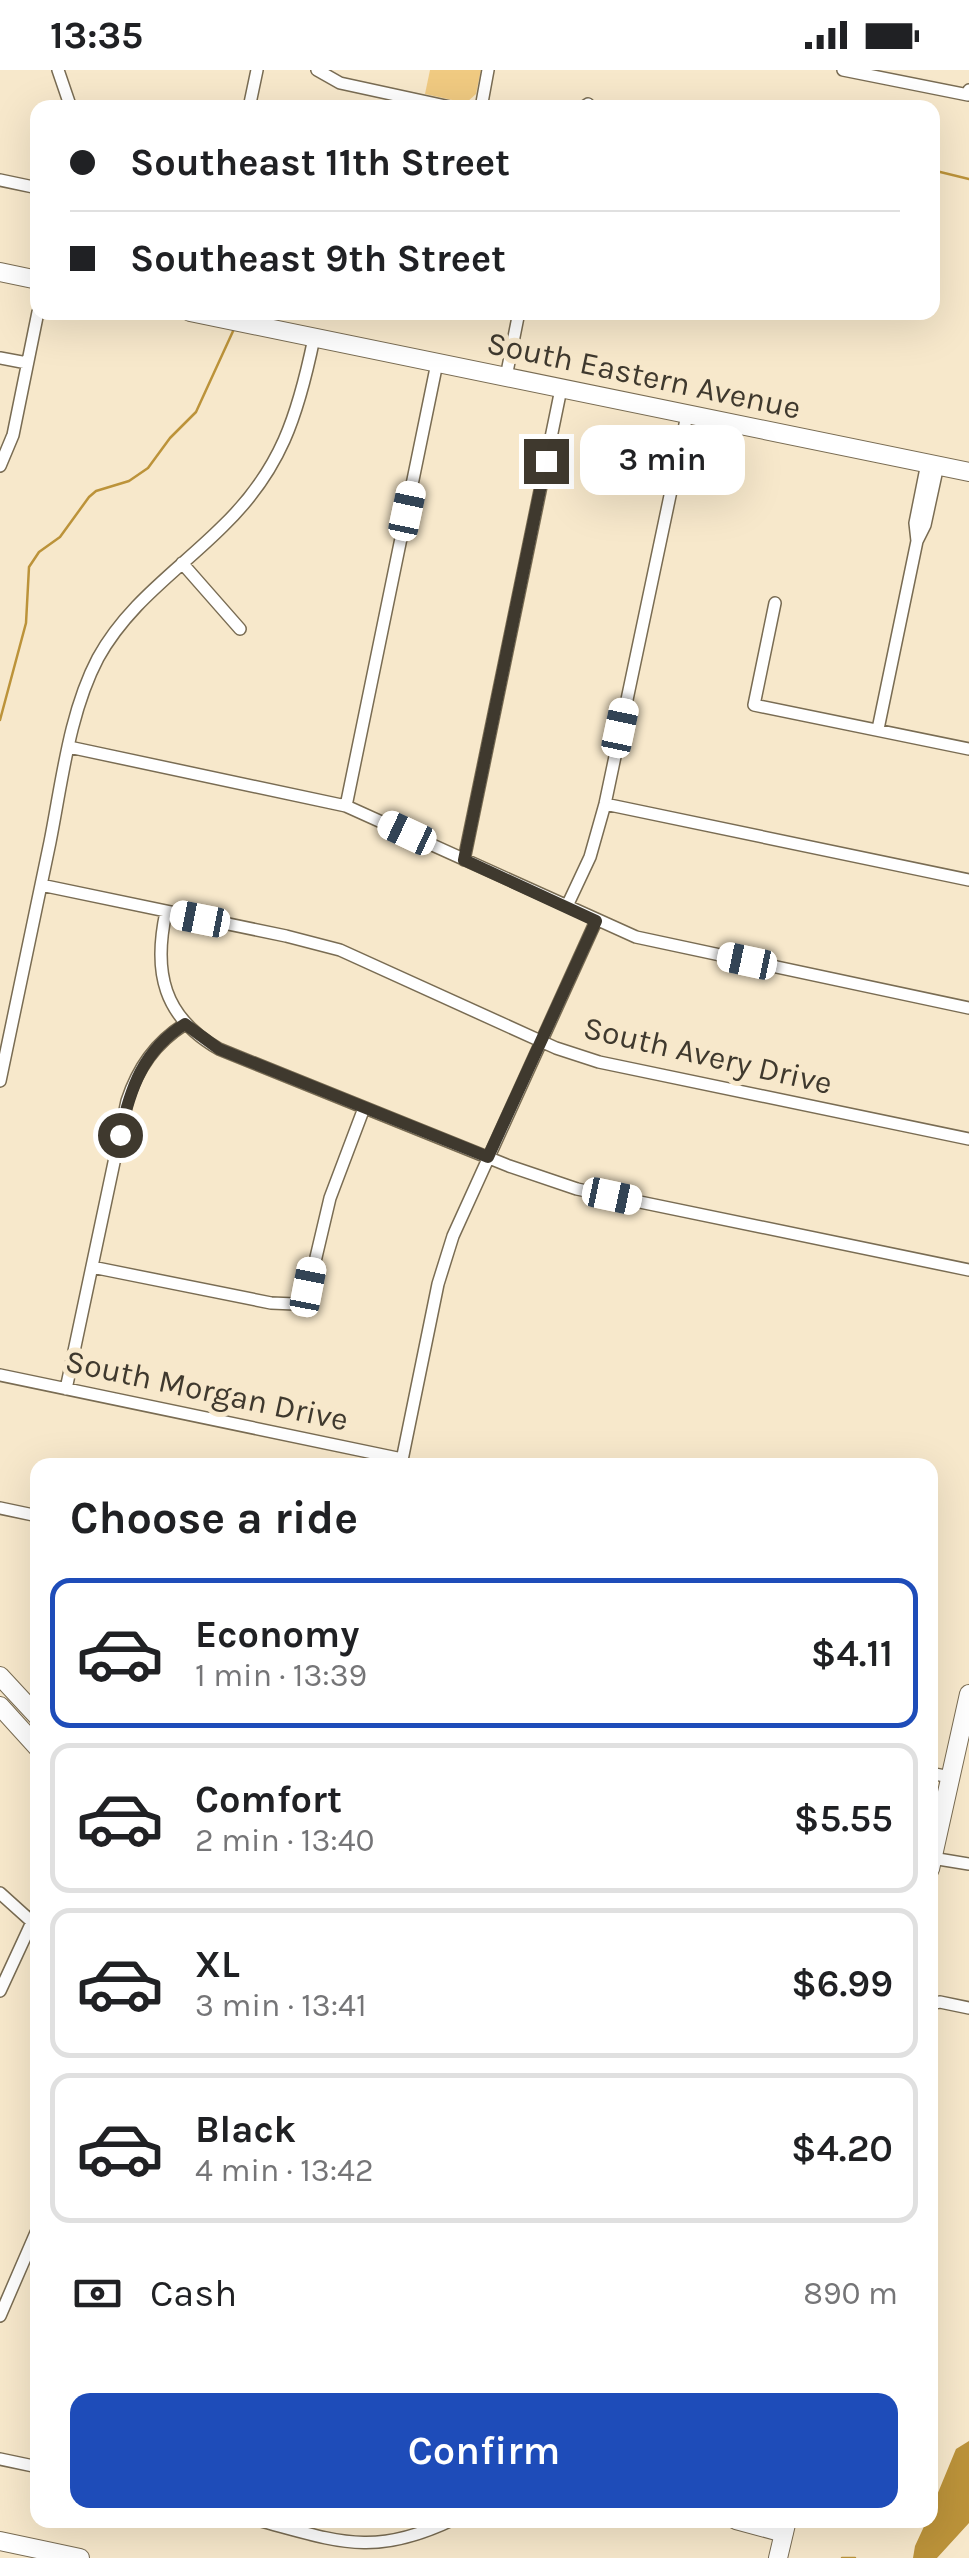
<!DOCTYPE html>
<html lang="en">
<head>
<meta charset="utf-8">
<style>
	:root { --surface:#fff; --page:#f6f6f6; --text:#202124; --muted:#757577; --line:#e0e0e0; --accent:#1e4cb9 }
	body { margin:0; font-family:Karla,sans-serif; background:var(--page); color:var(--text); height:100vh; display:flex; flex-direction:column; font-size:38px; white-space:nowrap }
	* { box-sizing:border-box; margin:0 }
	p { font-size:32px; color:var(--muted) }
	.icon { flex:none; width:55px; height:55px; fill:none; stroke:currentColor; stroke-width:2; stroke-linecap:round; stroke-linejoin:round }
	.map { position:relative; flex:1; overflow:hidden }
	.details { position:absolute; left:30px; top:1388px; width:908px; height:1070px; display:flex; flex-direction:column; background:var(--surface); border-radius:20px; box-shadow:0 10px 40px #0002 }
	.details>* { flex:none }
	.top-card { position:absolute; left:30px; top:30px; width:910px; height:220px; border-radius:20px; box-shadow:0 10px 40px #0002; display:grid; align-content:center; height:220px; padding:0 40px; background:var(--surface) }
	.end { position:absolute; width:45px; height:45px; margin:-22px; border:12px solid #3f392e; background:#fff; box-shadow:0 0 0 5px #fff }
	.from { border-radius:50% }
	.bubble { position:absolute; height:70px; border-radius:20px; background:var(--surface); box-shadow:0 10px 40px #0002; font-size:32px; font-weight:600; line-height:70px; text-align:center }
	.car { position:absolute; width:30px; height:60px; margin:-30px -15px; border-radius:12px; box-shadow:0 0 8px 2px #0007; background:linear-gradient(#fff 24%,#345 0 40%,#fff 0 76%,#345 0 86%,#fff 0) }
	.top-card b { display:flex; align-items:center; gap:35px; height:95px; font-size:38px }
	.top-card b+b { border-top:2px solid var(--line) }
	.top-card i { width:25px; height:25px; background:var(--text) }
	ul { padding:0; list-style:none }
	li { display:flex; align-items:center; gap:30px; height:150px; margin:0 20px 15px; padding:0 20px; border:5px solid var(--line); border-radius:20px }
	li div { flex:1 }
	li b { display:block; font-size:38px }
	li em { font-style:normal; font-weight:600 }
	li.active { border-color:var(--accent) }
	li>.icon { width:90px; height:90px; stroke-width:1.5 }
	h2 { padding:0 40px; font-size:45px; line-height:120px }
	.pay { display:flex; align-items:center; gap:25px; height:110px; padding:0 40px; font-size:38px }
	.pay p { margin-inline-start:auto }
	.primary-button { display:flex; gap:20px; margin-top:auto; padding:20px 40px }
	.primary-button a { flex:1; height:115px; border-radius:20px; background:var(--accent); color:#fff; font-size:40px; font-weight:600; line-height:115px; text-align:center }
	.status { display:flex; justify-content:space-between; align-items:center; height:70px; padding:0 50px; background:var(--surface); direction:ltr }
	.status svg { height:28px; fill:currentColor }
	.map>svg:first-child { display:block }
	.green { fill:#f0ca81 }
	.water { fill:#bc933a }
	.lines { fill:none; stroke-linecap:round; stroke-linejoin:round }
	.stream { stroke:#bc933a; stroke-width:2.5 }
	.street-casing { stroke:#796c53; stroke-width:14 }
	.secondary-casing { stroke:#796c53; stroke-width:20 }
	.street { stroke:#fff; stroke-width:11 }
	.secondary { stroke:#fff; stroke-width:18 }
	.route { stroke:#3f392e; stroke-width:12 }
	.labels { text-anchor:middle; stroke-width:10; stroke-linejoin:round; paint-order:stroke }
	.street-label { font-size:32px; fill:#3f392e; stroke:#f7e8cb }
</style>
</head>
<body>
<div class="status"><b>13:35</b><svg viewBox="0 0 49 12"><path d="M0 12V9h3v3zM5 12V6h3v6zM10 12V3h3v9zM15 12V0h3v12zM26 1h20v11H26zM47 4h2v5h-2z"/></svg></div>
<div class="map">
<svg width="969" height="2488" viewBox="0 0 969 2488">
	<rect width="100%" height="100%" fill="#f7e8cb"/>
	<path class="green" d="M430 0H481L476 24 466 33 425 24Z"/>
	<path class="water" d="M969 2371V2453L937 2488H913L915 2476 927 2450H930V2442L956 2379Z"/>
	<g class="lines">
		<path class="stream" d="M932 100 969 109
			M0 650 26 553 29 497 39 482 60 467 89 427 96 421 129 411 148 398 170 368 196 342 234 259
			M842 2488H855"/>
		<g class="street-casing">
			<path id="street" d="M58 0 71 38
				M317 0 340 13 455 38
				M843 0 968 25 969 20
				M249 38 257 0
				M481 38 488 0
				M582 38 588 34
				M0 110 38 118
				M0 288 27 293
				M506 307 519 242
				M0 396 13 365 38 242
				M917 471 915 453 927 393
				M182 493 240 559
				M775 533 754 635 969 679
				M878 659 917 471 925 455 938 395
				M69 677 346 736 636 867 969 938
				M605 734 969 810
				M346 736 437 293
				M464 790 561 319
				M41 815 286 866 340 880 556 978 599 992 969 1069
				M567 836 590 787 605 734 687 345
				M166 842C153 902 163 947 219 979L509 1096 577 1119 969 1200
				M0 1011C16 931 34 852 50 772 62 712 69 643 98 588 129 532 179 500 223 456 281 400 298 345 314 268
				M92 1197 271 1233 295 1234 309 1217 330 1128 364 1038
				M0 1305 402 1389
				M66 1319 127 1031C138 998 155 973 185 954
				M401 1395 438 1214 453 1166 596 851
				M0 1438 38 1446
				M930 1703 950 1707
				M932 1788 969 1794
				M0 1823 31 1851
				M0 1921 38 1839
				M930 1934 940 1932 969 1938
				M0 2246 38 2158
				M0 2389 38 2397
				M257 2450C337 2471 372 2488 452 2450"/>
		</g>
		<g class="secondary-casing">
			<path id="secondary" d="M0 202 38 210
				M190 242 969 402
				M0 1606 38 1647
				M0 1636 38 1678
				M930 1799 969 1624
				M736 2450 784 2463
				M0 2471 80 2488
				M778 2488 787 2450"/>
		</g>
		<use href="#street" class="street"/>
		<use href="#secondary" class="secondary"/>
	</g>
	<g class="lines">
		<path class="route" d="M120 1065C130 1019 143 980 185 954L219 979 488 1087 596 851 464 790 546 391"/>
	</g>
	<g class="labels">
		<g class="street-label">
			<text transform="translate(644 305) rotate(12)" y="11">South Eastern Avenue</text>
			<text transform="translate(708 985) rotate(13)" y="11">South Avery Drive</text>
			<text transform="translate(207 1320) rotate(12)" y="11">South Morgan Drive</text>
		</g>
	</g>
</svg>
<i class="end from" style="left:120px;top:1065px"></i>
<i class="end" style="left:546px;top:391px"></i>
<div class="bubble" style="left:580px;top:355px;width:165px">3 min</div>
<i class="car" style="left:407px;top:441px;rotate:12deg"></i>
<i class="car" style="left:620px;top:658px;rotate:12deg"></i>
<i class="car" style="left:407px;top:763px;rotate:295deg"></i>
<i class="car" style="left:200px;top:849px;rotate:281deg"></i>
<i class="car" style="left:747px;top:891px;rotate:282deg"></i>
<i class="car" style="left:612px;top:1126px;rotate:102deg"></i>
<i class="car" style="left:308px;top:1217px;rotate:11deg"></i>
<div class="top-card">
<b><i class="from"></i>Southeast 11th Street</b>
<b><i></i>Southeast 9th Street</b>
</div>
<section class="details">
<h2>Choose a ride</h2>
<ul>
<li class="active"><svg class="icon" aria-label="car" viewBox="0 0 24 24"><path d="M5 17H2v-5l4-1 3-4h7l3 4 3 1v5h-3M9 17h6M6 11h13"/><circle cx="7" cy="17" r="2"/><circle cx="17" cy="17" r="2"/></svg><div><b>Economy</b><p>1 min · 13:39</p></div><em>$4.11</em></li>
<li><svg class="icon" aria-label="car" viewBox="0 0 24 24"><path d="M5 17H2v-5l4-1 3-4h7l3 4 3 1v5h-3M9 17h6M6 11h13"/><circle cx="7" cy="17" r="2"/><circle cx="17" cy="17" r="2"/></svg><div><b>Comfort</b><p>2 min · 13:40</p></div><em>$5.55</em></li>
<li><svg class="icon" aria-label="car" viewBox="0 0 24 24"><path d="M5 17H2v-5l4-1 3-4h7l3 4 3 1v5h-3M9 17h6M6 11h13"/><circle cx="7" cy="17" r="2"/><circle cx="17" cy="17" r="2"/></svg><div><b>XL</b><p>3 min · 13:41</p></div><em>$6.99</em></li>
<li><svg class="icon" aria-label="car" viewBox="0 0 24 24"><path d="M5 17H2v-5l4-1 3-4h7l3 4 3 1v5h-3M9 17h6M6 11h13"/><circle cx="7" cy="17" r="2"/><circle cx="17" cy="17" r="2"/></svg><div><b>Black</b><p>4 min · 13:42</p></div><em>$4.20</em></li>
</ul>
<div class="pay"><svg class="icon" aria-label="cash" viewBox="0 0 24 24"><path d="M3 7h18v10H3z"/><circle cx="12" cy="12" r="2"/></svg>Cash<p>890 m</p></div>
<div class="primary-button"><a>Confirm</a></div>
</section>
</div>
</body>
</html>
